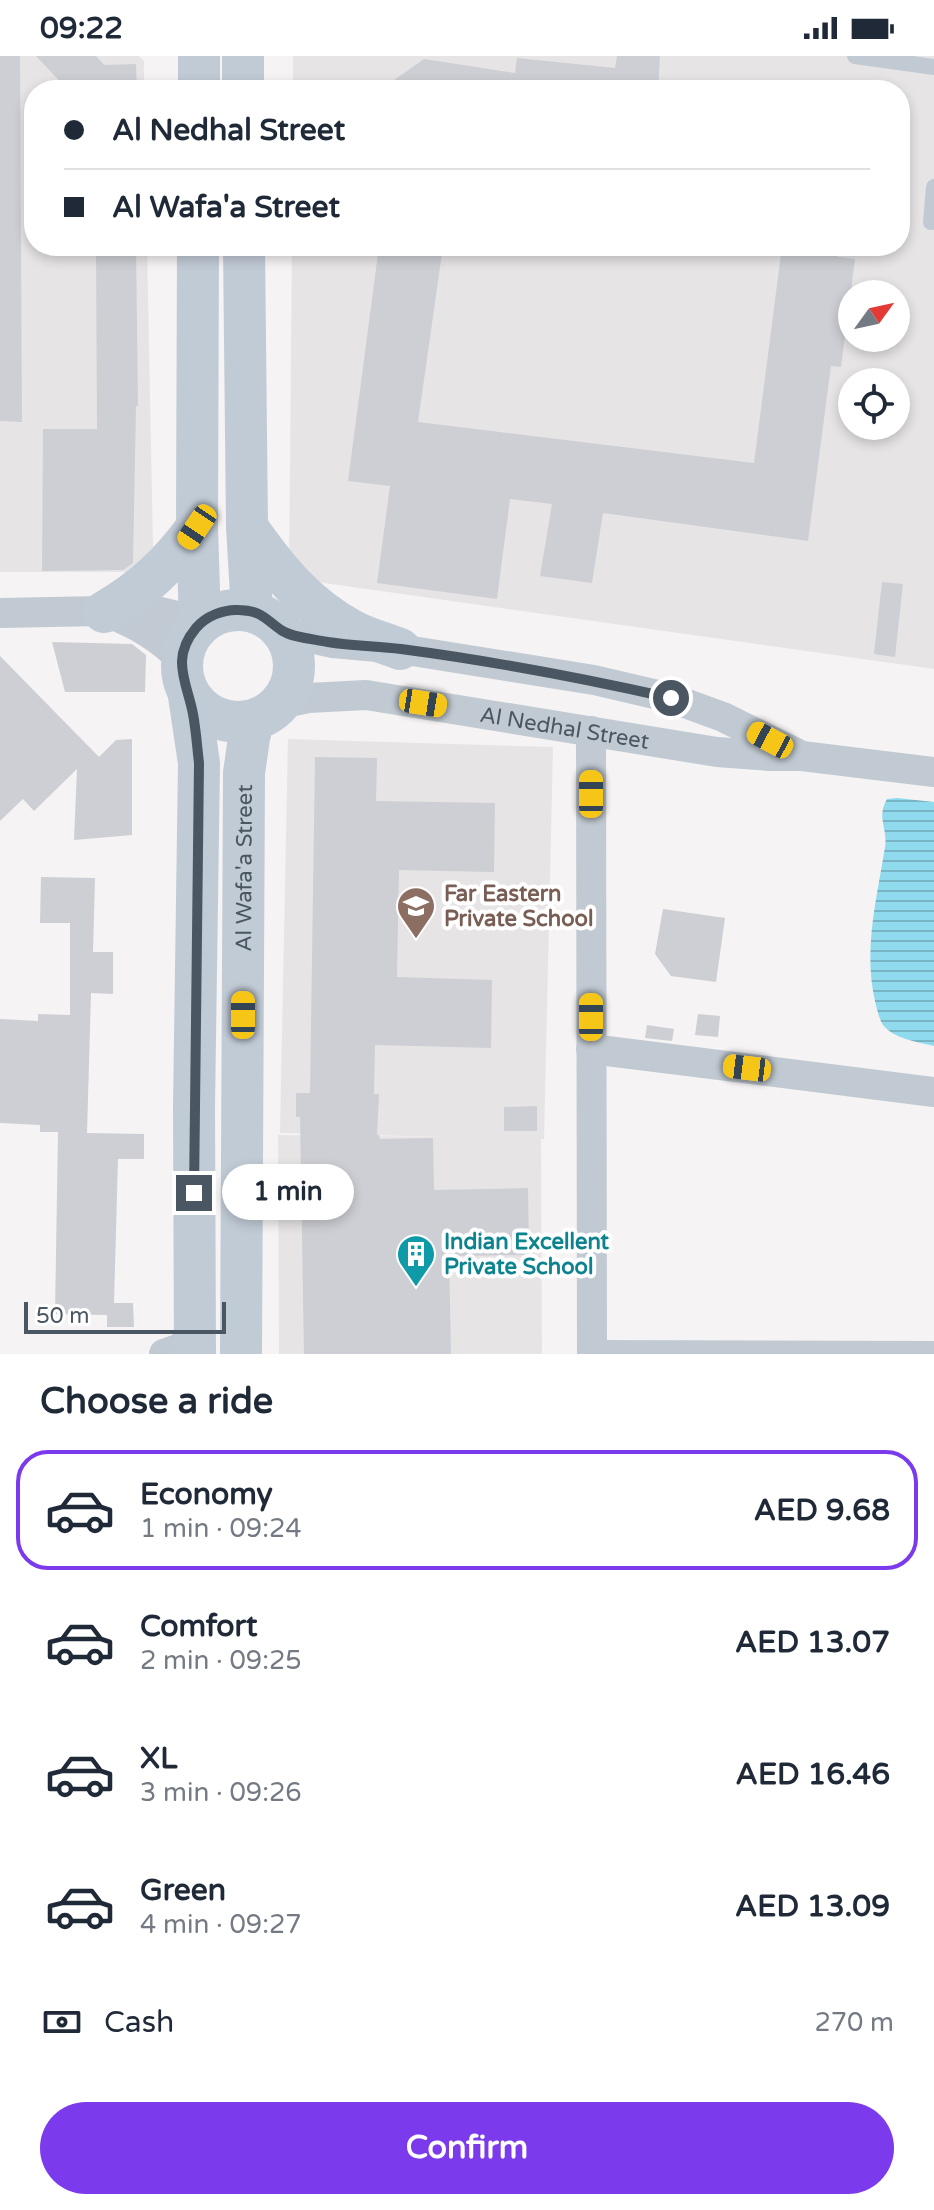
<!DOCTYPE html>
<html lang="en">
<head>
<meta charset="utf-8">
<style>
	:root { --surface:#fff; --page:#f6f6f7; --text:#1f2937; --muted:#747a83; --line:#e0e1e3; --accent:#7c3aed }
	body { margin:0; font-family:"Varela Round",sans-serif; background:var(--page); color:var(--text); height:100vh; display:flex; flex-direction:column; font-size:30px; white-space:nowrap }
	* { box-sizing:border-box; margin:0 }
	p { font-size:26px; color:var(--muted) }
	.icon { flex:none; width:44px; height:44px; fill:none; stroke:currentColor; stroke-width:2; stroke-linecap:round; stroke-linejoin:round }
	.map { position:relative; height:1298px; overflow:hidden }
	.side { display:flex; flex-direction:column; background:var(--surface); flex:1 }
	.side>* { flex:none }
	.top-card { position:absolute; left:24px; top:24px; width:886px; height:176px; border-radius:32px; box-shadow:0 4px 12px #0003; display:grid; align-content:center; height:176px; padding:0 40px; background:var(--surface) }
	.needle { width:52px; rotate:57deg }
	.fabs { position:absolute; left:838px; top:224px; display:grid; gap:16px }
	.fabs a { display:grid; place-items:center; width:72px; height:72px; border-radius:50%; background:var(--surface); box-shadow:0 4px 12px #0003; font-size:40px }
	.scale { position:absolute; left:24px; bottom:20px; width:202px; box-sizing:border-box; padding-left:8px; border:4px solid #4a5661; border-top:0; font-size:22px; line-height:28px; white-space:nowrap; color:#4a5661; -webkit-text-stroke:6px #fff; paint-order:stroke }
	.end { position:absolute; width:36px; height:36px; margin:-18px; border:10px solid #4a5661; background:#fff; box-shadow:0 0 0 4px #fff }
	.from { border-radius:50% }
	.bubble { position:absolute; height:56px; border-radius:28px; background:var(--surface); box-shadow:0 4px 12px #0003; font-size:26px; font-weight:700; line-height:56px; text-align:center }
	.car { position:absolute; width:24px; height:48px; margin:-24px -12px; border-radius:10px; box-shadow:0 0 6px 2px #0007; background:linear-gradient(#f5c518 24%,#345 0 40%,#f5c518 0 76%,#345 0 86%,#f5c518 0) }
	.top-card b { display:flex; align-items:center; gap:28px; height:76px; font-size:30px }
	.top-card b+b { border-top:2px solid var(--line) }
	.top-card i { width:20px; height:20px; background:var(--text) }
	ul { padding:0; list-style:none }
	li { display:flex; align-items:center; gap:24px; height:120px; margin:0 16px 12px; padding:0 24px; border:4px solid transparent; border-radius:32px }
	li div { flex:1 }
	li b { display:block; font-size:30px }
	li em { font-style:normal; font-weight:700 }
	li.selected { border-color:var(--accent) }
	li>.icon { width:72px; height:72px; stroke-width:1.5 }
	h2 { padding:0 40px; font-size:36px; line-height:96px }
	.pay { display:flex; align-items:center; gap:20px; height:88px; padding:0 40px; font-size:30px }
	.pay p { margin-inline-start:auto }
	.cta { display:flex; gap:16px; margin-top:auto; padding:16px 40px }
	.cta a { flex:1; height:92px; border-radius:48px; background:var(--accent); color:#fff; font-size:32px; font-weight:700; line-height:92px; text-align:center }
	.status { display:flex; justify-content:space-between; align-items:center; height:56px; padding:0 40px; background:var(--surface); direction:ltr }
	.status svg { height:22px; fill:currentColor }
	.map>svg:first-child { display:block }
	.education { fill:#e6e4e5; fill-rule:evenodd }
	.water { fill:url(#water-rules) }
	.building { fill:#cdcfd5 }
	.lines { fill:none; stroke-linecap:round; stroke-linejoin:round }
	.lane { stroke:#c1cad2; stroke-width:16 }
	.street { stroke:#c1cad2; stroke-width:30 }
	.secondary { stroke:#c1cbd6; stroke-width:42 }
	.route { stroke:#4a5661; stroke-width:10 }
	.labels { text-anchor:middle; stroke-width:8; stroke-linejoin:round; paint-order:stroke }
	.street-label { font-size:22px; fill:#4a5661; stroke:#fff }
	.education-label { font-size:22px; font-weight:bold; fill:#785e54; stroke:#fff; text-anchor:start }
	.culture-label { font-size:22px; font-weight:bold; fill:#0d838f; stroke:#fff; text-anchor:start }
</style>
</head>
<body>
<div class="status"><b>09:22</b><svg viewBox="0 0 49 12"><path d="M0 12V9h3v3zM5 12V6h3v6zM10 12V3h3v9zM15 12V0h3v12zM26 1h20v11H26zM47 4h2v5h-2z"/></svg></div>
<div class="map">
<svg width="934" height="1298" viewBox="0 0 934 1298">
	<defs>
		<pattern id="water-rules" width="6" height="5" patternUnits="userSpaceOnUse" patternTransform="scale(2)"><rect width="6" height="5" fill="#90daee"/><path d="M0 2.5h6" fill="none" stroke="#78b4c4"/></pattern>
	</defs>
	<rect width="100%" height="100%" fill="#f5f3f3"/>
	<path class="education" d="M0 0H139L144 5V34H34V190H147L153 491 138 516H0Z
		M293 0H934V613L289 522 292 190H900V34H293ZM852 238H896V282H852ZM852 326H896V370H852Z
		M288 683 553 691 544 1083H541L542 1298H279L278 1079 448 1081 280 1077Z"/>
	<path class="water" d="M897 742 934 746V990C918 986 894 983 883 969 879 963 877 953 875 945 863 893 877 842 885 791 888 772 876 762 887 743Z"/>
	<path class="building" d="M0 0H20L22 366 0 365Z
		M36 0H96L104 9 136 8 137 34H68Z
		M617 0H660L658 34H380L424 3 515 17 517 2 615 12Z
		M96 190H136L138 350H136L133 507 123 514 42 515 43 373H97Z
		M379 190H443L418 366 754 407 782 190H840L838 201 855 203 841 311 831 310 808 485 603 457 592 527 540 520 552 448 510 443 497 543 377 527 390 430 348 425Z
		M882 526 903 528 895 601 874 598Z
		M52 586 132 588 146 599 145 636H65Z
		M0 600 99 701 116 684 132 683V779L74 784 77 713 34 755 23 743 0 765Z
		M315 701 377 702 376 745 495 747 494 816 399 814 397 921 492 924 491 992 375 989 374 1038H379L377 1079H379L380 1083 433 1082 434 1134 528 1132 529 1199 449 1200 451 1298H304L300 1061H296V1037H310Z
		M41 821 95 822 93 896H113V938L91 937 87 1077 144 1078V1103H118L114 1247H133L134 1271H107V1259L55 1258 58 1076H40V1069L0 1067V963L38 965V958L70 959V867H40Z
		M663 853 725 862 716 926 671 920 655 898Z
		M698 958 720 960 718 981 695 979Z
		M647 969 674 973 672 985 645 982Z
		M537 1050V1075H504V1051Z"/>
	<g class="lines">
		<path class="lane" d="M855 0 884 4 893 0
			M884 4 934 11
			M931 166 934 131
			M592 1292 934 1293"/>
		<g class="street">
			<path d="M0 557 151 554 173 559 194 574"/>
			<path d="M110 558C138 568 160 582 181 603"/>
			<path d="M283 576 333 587 400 593 594 624 671 642 723 661 796 697"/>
			<path id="s1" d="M280 648 308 642 366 639 717 696 770 700H802L934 716"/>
			<path d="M591 675 592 1298"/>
			<path d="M591 993 934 1036"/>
			<path d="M164 1298 178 1293 196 1281"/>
		</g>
		<g class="secondary">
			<path d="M243 0V34"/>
			<path d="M199 34V0"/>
			<path d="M198 190 197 471 200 567"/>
			<path d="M244 190 247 471 252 555"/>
			<path d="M247 471C277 514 306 550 353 575 368 583 385 587 400 593"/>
			<circle cx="238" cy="610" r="56"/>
			<path d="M104 556C143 534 171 507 197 471"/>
			<path d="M189 640 199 707 194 1051 195 1298"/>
			<path id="s2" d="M241 1298 244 717 249 682 253 665"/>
		</g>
	</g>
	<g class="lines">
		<path class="route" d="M194 1137 199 707C197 690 196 674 193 658 187 626 170 603 196 572 206 560 224 553 239 554 262 555 264 562 281 574 293 582 314 583 328 586 352 590 377 590 401 593 492 605 582 622 671 642"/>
	</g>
	<defs>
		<g id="school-pin" transform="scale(2)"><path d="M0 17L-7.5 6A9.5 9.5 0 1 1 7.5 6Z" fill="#8d6e63" stroke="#fff"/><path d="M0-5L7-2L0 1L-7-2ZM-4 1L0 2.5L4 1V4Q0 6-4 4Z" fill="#fff"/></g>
		<g id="building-pin" transform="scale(2)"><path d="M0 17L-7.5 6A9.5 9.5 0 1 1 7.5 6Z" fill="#0f9aa8" stroke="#fff"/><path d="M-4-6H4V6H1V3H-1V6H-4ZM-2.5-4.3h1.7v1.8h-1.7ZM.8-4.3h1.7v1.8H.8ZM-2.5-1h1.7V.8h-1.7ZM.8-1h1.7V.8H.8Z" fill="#fff"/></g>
	</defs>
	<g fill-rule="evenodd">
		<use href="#school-pin" x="416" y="850"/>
		<use href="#building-pin" x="416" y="1198"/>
	</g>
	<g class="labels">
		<g class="street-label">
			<text dy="8" stroke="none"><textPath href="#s1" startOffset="288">Al Nedhal Street</textPath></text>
			<text dy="8" stroke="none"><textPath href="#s2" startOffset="486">Al Wafa'a Street</textPath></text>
		</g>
		<g class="education-label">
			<text x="444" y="845">Far Eastern<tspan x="444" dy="25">Private School</tspan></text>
		</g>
		<g class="culture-label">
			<text x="444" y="1193">Indian Excellent<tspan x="444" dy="25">Private School</tspan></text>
		</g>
	</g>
</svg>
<div class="fabs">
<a><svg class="needle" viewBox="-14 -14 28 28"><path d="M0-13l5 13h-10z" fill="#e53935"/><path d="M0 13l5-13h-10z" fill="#747a83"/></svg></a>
<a><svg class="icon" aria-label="locate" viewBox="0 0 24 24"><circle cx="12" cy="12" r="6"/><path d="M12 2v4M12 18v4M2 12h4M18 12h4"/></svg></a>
</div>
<div class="scale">50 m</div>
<i class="end from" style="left:671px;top:642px"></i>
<i class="end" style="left:194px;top:1137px"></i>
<div class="bubble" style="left:222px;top:1108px;width:132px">1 min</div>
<i class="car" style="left:197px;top:471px;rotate:214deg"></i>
<i class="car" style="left:423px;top:647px;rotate:99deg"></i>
<i class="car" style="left:770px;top:684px;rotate:298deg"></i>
<i class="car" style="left:591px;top:738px;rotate:0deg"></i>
<i class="car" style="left:243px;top:959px;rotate:0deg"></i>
<i class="car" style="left:591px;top:961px;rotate:0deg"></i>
<i class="car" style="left:747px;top:1012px;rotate:277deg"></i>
<div class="top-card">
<b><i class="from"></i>Al Nedhal Street</b>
<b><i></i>Al Wafa'a Street</b>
</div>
</div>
<section class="side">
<h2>Choose a ride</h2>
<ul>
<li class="selected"><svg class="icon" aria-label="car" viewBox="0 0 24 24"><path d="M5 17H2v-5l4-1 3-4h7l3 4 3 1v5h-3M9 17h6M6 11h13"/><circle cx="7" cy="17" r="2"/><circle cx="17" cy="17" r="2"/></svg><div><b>Economy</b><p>1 min · 09:24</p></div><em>AED 9.68</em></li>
<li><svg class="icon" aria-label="car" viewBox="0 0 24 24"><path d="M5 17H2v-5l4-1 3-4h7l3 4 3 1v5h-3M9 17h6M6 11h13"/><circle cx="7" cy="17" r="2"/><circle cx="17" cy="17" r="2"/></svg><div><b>Comfort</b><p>2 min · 09:25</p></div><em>AED 13.07</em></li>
<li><svg class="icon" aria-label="car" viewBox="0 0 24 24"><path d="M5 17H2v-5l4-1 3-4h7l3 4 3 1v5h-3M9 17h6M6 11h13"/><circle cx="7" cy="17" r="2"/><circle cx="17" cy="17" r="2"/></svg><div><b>XL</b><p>3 min · 09:26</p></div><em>AED 16.46</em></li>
<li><svg class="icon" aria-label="car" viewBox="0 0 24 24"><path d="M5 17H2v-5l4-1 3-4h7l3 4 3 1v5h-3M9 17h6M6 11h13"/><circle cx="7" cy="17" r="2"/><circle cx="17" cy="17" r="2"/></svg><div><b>Green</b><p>4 min · 09:27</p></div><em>AED 13.09</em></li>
</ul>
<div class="pay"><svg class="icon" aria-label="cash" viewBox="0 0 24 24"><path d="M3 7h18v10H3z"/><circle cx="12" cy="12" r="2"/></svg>Cash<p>270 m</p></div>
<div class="cta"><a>Confirm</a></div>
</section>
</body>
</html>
